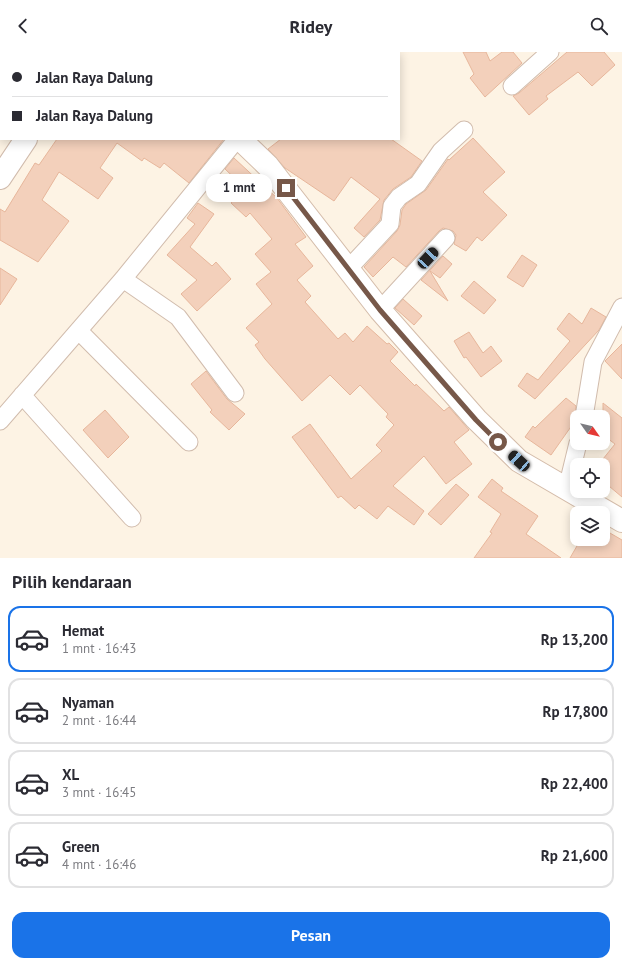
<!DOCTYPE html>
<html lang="id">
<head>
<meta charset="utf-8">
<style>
	:root { --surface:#fff; --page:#f2f2f3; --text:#2b2b33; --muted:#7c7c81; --line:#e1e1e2; --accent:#1a73e8 }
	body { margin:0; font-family:"PT Sans",sans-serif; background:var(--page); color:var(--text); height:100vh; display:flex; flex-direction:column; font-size:15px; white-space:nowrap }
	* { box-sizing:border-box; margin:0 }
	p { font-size:13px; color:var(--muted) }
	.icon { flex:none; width:22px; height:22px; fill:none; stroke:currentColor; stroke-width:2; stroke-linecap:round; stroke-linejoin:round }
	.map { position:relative; height:506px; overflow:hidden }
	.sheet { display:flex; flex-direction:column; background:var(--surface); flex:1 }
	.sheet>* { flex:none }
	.top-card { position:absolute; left:0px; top:0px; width:400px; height:88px; box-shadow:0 2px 10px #0003; display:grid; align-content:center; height:88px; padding:0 12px; background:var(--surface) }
	.needle { width:26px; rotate:124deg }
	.controls { position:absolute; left:570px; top:358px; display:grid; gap:8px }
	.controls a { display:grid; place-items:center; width:40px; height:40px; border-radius:8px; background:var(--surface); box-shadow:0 2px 10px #0003; font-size:20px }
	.end { position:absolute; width:18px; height:18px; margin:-9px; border:5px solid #775849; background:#fff; box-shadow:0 0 0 2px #fff }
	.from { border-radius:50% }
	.bubble { position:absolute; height:28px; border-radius:12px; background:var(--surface); box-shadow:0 2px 10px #0003; font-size:13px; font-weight:600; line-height:28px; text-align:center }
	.car { position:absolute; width:12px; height:24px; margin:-12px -6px; border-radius:5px; box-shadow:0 0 3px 1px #0007; background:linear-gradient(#222 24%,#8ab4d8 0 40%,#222 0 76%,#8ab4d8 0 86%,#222 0) }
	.top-card b { display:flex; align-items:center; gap:14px; height:38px; font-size:15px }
	.top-card b+b { border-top:1px solid var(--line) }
	.top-card i { width:10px; height:10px; background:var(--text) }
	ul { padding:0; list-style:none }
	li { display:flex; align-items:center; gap:12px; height:66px; margin:0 8px 6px; padding:0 4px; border:2px solid var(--line); border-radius:12px }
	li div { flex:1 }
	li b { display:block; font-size:15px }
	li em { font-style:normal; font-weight:600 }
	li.current { border-color:var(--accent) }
	li>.icon { width:36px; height:36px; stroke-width:1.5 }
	h2 { padding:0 12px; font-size:18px; line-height:48px }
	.cta { display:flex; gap:8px; margin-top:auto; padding:8px 12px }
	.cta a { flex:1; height:46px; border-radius:12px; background:var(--accent); color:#fff; font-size:16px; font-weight:600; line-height:46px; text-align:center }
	header { display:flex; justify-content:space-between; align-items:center; height:52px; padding:0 12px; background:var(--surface); font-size:18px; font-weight:600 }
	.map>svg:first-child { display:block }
	.building { fill:#f3d0bb; stroke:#e7b69b }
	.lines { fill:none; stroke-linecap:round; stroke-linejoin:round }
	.minor-casing { stroke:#d1bcad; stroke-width:19 }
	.tertiary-casing { stroke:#d1bcad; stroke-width:24 }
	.secondary-casing { stroke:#d4bcaa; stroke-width:24 }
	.minor { stroke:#fff; stroke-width:17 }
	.tertiary { stroke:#fff; stroke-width:22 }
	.secondary { stroke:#fff; stroke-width:22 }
	.route { stroke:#775849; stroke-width:5 }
</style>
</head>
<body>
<header><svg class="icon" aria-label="back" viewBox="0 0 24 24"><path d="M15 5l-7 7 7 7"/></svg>Ridey<svg class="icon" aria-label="search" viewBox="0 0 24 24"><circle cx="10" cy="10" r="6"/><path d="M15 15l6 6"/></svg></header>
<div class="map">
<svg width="622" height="506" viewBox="0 0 622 506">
	<rect width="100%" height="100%" fill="#fdf3e4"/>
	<path class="building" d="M463 0H486L490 9 502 0H513L522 11 485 45 470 26 474 22Z
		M567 0H604L615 13 592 34 578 20 546 44 548 47 529 63 513 44 519 41Z
		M473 86 505 120 483 140 507 163 482 189 477 185 466 199 454 192 456 183 453 179 443 176 439 179 406 215 393 205 373 225 364 215 397 179 400 173 402 158 406 152 426 138 448 107 449 108Z
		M57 87H224L189 131 164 111 160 116 144 106 142 109 117 91 100 116 113 126 98 147 59 120 42 148 69 169 38 210 0 188V157L5 160 35 111 39 113Z
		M281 87H391L422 109 411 125 393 137 384 148 380 168 364 185 354 176 380 147 351 125 334 149 285 116 268 97Z
		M234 106 277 146 306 185 295 192 313 214 297 228 311 244 305 250 338 287 345 281 353 290 367 274 387 292 389 291 398 300 390 309 415 334 416 332 444 359 449 355 469 378 454 390 472 412 446 432 424 404 393 434 424 459 414 473 388 454 377 467 359 453 355 457 341 444 338 446 292 385 310 372 351 427 382 399 376 393 394 373 386 365 388 362 360 333 350 343 330 323 302 349 265 307 255 293 259 290 246 276 272 252 256 232 271 220 255 202 272 187 250 161 246 165 231 151 245 136 225 117Z
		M198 151 214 162 190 195 212 214 216 210 231 227 197 259 181 242 197 228 167 203 195 172 187 166Z
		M522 203 537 213 523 235 507 225Z
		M443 204 452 212 440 226 430 219 448 249 421 228Z
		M0 216 17 227 0 253Z
		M474 229 496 248 484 262 461 244Z
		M403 247 422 264 414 273 395 256Z
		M591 256 606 265 599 278 535 347 518 334 527 321 538 328 570 289 557 277 569 261 582 272Z
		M469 280 483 301 491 294 502 309 481 325 466 305 464 306 454 289Z
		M622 292V327L605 309Z
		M206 319 227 347 245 362 229 378 210 360 212 358 191 332Z
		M566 346 576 354 575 369 551 403 525 385 533 374 535 376Z
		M603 351 622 366V445L603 429V407L615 392 603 383Z
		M105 358 129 385 108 406 83 378Z
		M492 427 503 436 501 439 538 464 526 482 561 506H474L492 481 490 480 501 462 478 445Z
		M456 432 469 443 441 473 428 462Z
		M603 477 622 488V506H570L581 487H603Z"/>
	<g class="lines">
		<g class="minor-casing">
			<path id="minor" d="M49 0 51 1
				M211 1 212 0
				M512 34 550 0
				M349 216 390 172 392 154 399 145 418 132 441 99 464 78
				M123 227 178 265 235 341
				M380 258 446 186
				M79 279 189 390
				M22 343 132 466
				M584 365 593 310 622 255
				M0 369 123 227 237 87
				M563 434 570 424 578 391"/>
		</g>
		<g class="tertiary-casing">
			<path id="tertiary" d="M85 1 86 0
				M0 126 26 87"/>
		</g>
		<g class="secondary-casing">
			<path id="secondary" d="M103 0 105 1
				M240 87 268 114 380 258 476 367 519 409 622 469"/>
		</g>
		<use href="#minor" class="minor"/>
		<use href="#tertiary" class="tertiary"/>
		<use href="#secondary" class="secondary"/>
	</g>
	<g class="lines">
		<path class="route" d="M286 136 380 258 476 368 498 390"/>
	</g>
</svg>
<div class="controls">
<a><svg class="needle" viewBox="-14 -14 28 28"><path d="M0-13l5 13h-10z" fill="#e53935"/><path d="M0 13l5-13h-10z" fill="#7c7c81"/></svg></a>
<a><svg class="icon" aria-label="locate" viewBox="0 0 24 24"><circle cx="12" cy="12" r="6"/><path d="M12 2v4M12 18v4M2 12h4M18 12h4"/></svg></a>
<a><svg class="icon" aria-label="layers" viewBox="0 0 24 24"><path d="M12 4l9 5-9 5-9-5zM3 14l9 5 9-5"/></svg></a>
</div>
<i class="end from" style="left:498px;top:390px"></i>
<i class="end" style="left:286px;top:136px"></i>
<div class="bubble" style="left:206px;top:122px;width:66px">1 mnt</div>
<i class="car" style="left:428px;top:206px;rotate:43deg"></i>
<i class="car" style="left:519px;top:409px;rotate:312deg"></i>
<div class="top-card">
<b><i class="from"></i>Jalan Raya Dalung</b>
<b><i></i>Jalan Raya Dalung</b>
</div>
</div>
<section class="sheet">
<h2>Pilih kendaraan</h2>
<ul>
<li class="current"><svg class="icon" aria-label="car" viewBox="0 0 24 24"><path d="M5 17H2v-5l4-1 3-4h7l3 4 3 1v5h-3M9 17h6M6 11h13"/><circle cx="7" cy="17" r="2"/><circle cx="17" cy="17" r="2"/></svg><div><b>Hemat</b><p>1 mnt · 16:43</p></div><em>Rp 13,200</em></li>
<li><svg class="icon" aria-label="car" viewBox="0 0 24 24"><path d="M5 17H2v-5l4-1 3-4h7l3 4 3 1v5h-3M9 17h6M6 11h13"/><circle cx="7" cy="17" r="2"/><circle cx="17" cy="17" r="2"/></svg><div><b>Nyaman</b><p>2 mnt · 16:44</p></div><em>Rp 17,800</em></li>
<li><svg class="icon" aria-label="car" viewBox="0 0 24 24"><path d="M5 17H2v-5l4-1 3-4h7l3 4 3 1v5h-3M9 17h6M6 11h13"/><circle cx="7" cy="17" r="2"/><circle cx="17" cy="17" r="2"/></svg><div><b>XL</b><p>3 mnt · 16:45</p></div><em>Rp 22,400</em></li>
<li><svg class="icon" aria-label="car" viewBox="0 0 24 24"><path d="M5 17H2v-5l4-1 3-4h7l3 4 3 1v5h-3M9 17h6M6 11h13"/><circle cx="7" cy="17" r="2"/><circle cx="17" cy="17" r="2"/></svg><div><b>Green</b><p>4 mnt · 16:46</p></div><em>Rp 21,600</em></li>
</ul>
<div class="cta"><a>Pesan</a></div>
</section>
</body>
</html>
